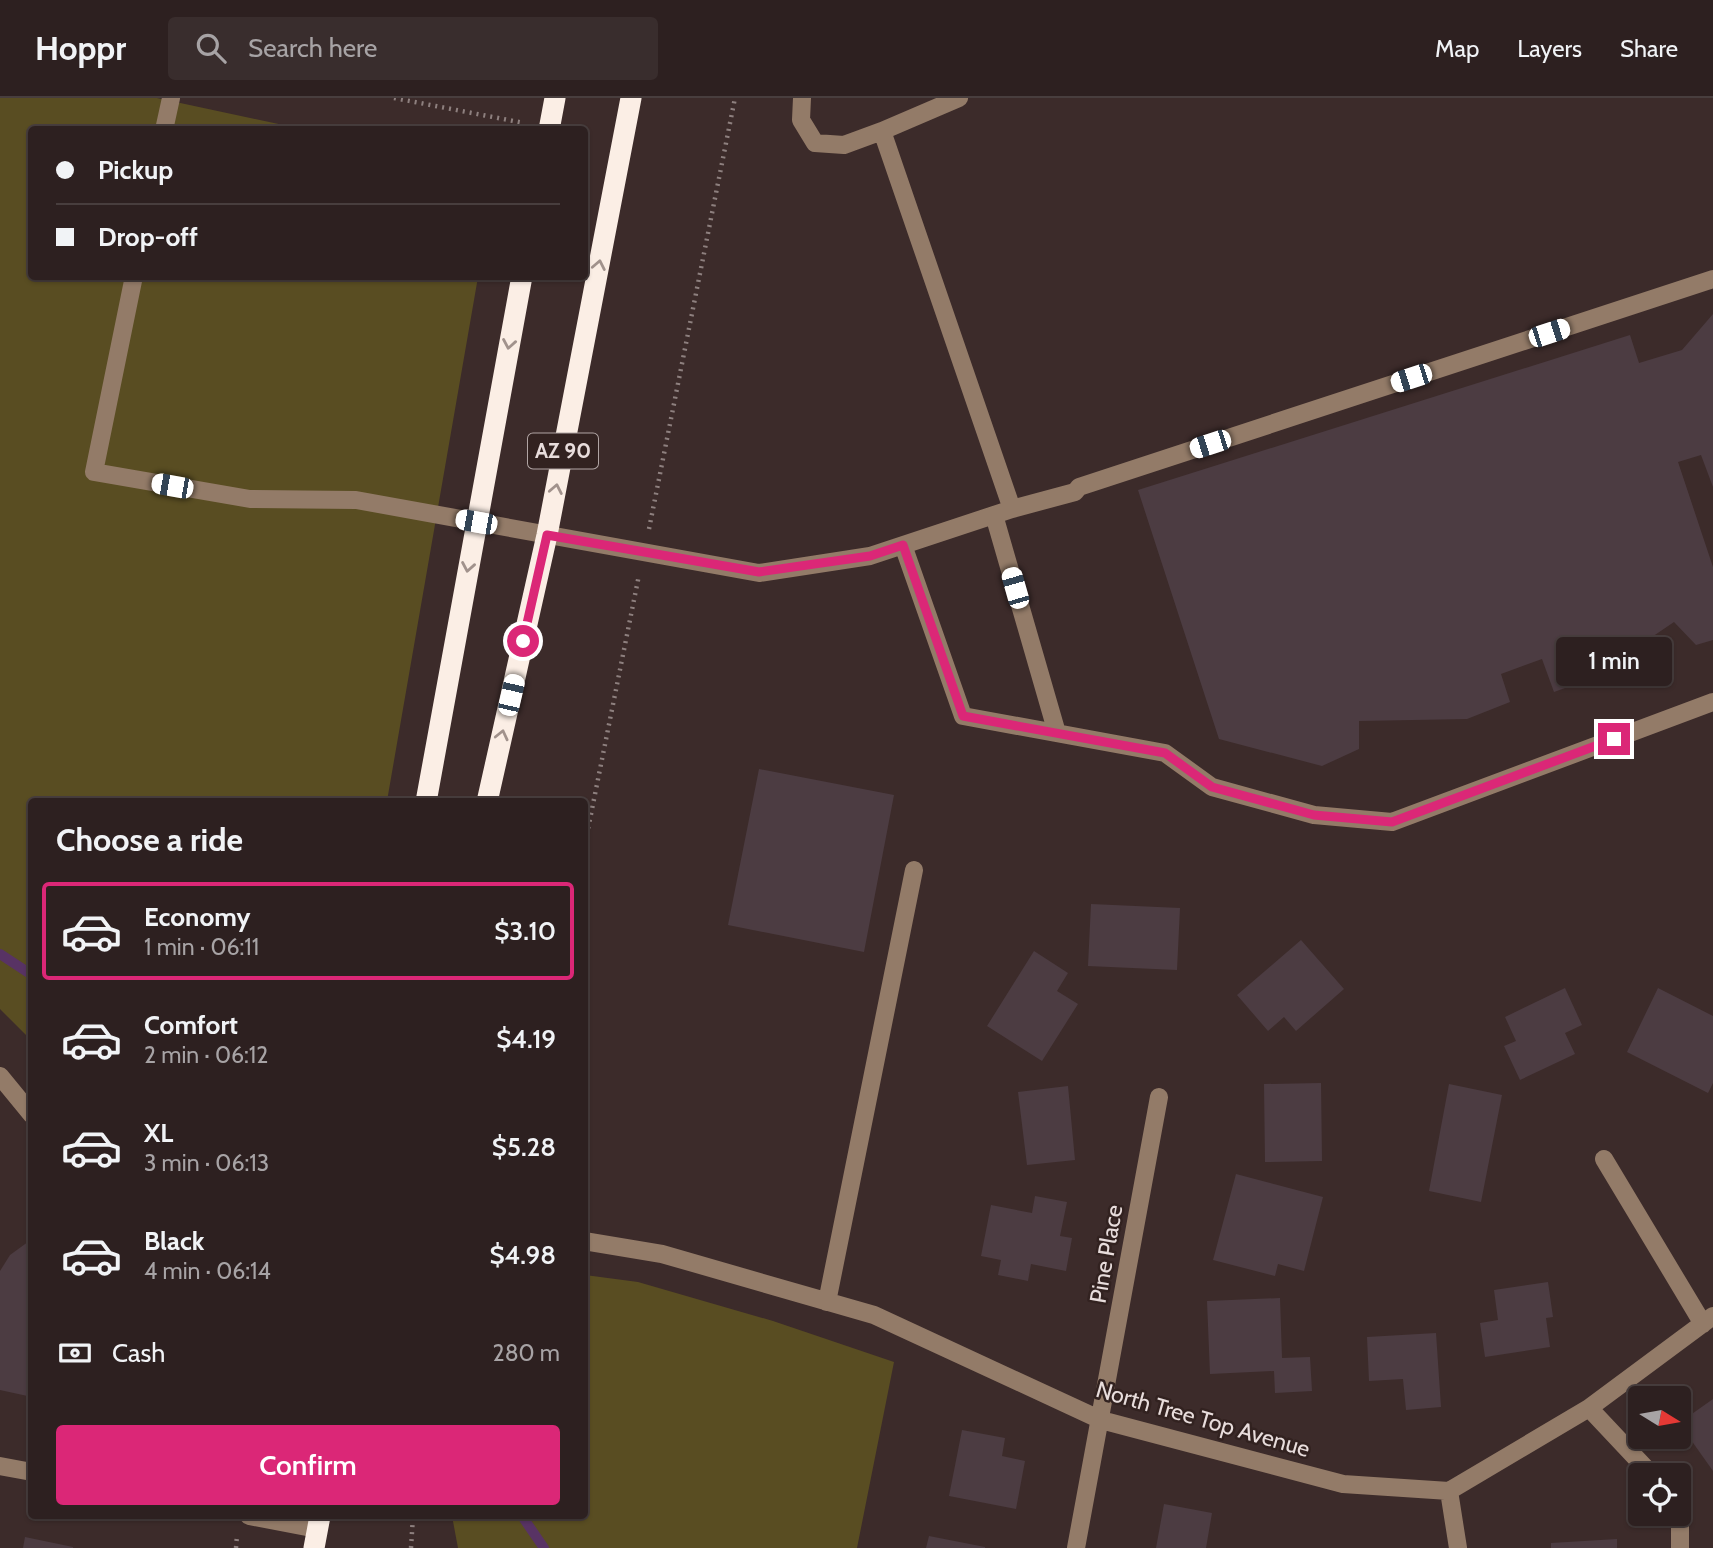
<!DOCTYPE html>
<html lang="en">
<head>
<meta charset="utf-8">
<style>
	:root { --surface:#2d2020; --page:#392d2d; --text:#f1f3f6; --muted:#a7a3a5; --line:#483e3e; --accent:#db2777 }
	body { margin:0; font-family:Cabin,sans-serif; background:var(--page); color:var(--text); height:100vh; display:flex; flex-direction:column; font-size:26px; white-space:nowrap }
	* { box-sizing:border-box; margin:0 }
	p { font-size:23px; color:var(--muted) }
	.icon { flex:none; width:38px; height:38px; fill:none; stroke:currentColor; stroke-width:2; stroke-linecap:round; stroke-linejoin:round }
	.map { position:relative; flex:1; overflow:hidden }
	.sheet { position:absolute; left:28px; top:700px; width:560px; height:721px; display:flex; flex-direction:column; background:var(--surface); border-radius:7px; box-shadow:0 2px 5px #0004,0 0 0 2px var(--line) }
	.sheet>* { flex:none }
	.hud { position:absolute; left:28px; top:28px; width:560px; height:154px; border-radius:7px; box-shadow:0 2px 5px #0004,0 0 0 2px var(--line); display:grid; align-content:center; height:154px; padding:0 28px; background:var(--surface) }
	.needle { width:46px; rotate:101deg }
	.fabs { position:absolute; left:1628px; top:1288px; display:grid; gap:14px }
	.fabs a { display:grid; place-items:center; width:63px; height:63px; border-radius:7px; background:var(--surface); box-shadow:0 2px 5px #0004,0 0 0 2px var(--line); font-size:35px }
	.end { position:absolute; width:32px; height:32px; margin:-16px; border:9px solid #db2777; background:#fff; box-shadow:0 0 0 4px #fff }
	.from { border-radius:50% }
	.bubble { position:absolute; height:49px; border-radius:7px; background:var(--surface); box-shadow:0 2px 5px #0004,0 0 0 2px var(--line); font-size:23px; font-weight:600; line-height:49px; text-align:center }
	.car { position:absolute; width:21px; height:42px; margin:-21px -10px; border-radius:9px; box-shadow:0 0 5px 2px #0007; background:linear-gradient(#fff 24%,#345 0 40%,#fff 0 76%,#345 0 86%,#fff 0) }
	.hud b { display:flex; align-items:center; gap:24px; height:66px; font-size:26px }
	.hud b+b { border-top:2px solid var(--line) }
	.hud i { width:18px; height:18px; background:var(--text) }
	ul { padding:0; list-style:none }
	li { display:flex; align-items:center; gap:21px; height:98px; margin:0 14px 10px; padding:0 14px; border:4px solid transparent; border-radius:7px }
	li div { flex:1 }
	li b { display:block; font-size:26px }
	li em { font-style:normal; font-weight:600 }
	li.on { border-color:var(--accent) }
	li>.icon { width:63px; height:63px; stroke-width:1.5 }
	h2 { padding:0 28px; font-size:32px; line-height:84px }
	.pay { display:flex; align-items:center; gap:18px; height:77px; padding:0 28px; font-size:26px }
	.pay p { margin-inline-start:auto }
	.cta { display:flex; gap:14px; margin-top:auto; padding:14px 28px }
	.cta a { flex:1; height:80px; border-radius:7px; background:var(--accent); color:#fff; font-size:28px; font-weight:600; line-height:80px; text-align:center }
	header { display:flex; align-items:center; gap:42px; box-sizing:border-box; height:98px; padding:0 35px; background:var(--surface); border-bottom:2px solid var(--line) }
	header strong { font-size:33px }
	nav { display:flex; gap:38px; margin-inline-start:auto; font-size:24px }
	.search { width:490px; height:63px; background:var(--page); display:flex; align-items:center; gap:18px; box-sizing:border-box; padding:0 24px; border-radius:7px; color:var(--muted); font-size:26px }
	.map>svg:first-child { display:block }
	.green { fill:#594d22 }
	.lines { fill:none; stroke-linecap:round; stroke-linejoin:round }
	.stream { stroke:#583364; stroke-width:10 }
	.building { fill:#4c3c42 }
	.path { stroke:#8e807f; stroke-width:4.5; stroke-dasharray:2 5; stroke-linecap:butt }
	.minor { stroke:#937b68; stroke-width:18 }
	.highway { stroke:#fbeee5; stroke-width:21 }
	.oneway { stroke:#a1928c }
	.route { stroke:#db2777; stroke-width:9 }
	.labels { text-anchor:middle; stroke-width:5; stroke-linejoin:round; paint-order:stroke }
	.shield { fill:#322220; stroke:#b1a5a4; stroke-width:2 }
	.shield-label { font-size:21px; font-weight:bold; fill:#e8dddc }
	.street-label { font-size:23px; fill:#e8dddc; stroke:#322220 }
</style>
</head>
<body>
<header>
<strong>Hoppr</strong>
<div class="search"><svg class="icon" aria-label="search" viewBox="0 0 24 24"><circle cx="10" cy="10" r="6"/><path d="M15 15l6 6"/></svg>Search here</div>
<nav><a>Map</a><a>Layers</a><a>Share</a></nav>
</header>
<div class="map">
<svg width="1713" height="1450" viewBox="0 0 1713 1450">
	<rect width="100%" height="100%" fill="#3c2b2a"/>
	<path class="green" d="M0 0H157L302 31 32 32V178L478 179 387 703 32 704 31 942 0 911Z
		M585 1177 638 1184 773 1223 894 1264 857 1450H458L452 1418H584Z"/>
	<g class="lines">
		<path class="stream" d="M0 856 32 877
			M522 1418 544 1450"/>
	</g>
	<path class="building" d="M1713 216V389L1701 357 1678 364 1713 469V542L1696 547 1674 524 1590 581 1554 594 1542 561 1501 576 1510 604 1467 621 1359 623V651L1322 668 1219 641 1138 392 1630 237 1639 265 1682 252Z
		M759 671 894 697 864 854 728 827Z
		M1091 806 1180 810 1177 872 1088 868Z
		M1301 842 1344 891 1296 933 1284 919 1268 933 1237 897Z
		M1034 853 1068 875 1057 893 1078 906 1042 963 987 928Z
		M1565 890 1582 927 1565 935 1575 956 1520 982 1504 948 1516 943 1505 919Z
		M1658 890 1713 918V985L1708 995 1627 954Z
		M1321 985 1322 1063 1265 1064 1264 986Z
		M1449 986 1502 997 1481 1104 1429 1093Z
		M1068 988 1075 1062 1027 1067 1018 994Z
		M1236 1076 1323 1099 1304 1173 1278 1166 1275 1178 1213 1162Z
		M1035 1098 1067 1104 1060 1138 1072 1140 1066 1173 1031 1166 1028 1183 998 1177 1001 1162 981 1158 991 1107 1032 1115Z
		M32 1141V1299L0 1292V1173L10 1157Z
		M1548 1184 1553 1219 1546 1220 1550 1249 1485 1259 1480 1225 1498 1222 1494 1192Z
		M1280 1200 1282 1260 1310 1259 1312 1293 1275 1295 1274 1273 1210 1276 1207 1203Z
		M1436 1235 1441 1309 1406 1312 1403 1281 1369 1283 1367 1239Z
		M1713 1301V1373L1679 1325Z
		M962 1332 1005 1340 1002 1358 1025 1363 1016 1411 949 1398Z
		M1164 1406 1212 1415 1206 1450H1156Z
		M929 1438 985 1449V1450H926Z
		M25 1439 73 1449V1450H23Z
		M1617 1441V1450H1551V1445Z"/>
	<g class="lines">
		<path class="path" d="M394 0 524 25
			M649 431 735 0
			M584 751 639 477
			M236 1450 237 1437
			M411 1450 413 1418"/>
		<path class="minor" d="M802 0 801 22 815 45 844 47 882 33
			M959 0 882 33 1012 411
			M164 32 171 0
			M134 178 94 374 250 401 356 402 759 475 870 458 1012 411 1075 394 1079 389 1713 181
			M994 417 1057 635
			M903 447 963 618 1165 655 1212 689 1314 717 1392 724 1713 604
			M0 978 32 1017
			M1604 1061 1703 1226
			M584 1143 662 1156 874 1217 1101 1322 1343 1386 1449 1393 1589 1310 1713 1218
			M827 1204 914 772
			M1589 1310 1652 1377
			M0 1368 32 1374
			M1449 1393 1458 1450
			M1677 1416 1680 1423V1450
			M249 1418 317 1431
			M1076 1450 1159 999"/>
		<path class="highway" d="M549 32 555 0
			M426 704 522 178
			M487 704 547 437 631 0
			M314 1450 320 1418"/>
	</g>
	<defs><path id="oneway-chevron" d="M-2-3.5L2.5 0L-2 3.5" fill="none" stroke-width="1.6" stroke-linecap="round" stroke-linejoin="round" transform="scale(1.75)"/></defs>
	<g class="oneway">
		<use href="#oneway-chevron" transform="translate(599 167) rotate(-79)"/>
		<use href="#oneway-chevron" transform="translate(509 246) rotate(100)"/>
		<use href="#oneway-chevron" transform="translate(556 391) rotate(-79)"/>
		<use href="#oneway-chevron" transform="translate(468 469) rotate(100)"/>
		<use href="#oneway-chevron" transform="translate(502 637) rotate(-77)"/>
	</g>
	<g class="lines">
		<path class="route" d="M523 543 547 437 759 474 870 458 903 447 963 618 1165 655 1212 689 1314 717 1392 724 1614 641"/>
	</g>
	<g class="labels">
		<rect class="shield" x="528" y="335.5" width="70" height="35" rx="5"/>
		<g class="shield-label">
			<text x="563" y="360">AZ 90</text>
		</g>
		<g class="street-label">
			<text transform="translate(1106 1156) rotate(-80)" y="8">Pine Place</text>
			<text transform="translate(1203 1321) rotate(16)" y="8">North Tree Top Avenue</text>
		</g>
	</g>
</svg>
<div class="fabs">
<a><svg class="needle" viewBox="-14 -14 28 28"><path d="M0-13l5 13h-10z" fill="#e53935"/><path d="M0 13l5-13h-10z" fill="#a7a3a5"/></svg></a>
<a><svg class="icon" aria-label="locate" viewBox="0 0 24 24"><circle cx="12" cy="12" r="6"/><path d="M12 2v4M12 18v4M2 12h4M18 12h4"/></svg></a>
</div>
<i class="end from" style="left:523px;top:543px"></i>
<i class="end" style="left:1614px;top:641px"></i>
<div class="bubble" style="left:1556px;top:539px;width:116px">1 min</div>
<i class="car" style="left:1549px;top:235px;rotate:72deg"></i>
<i class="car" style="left:1411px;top:280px;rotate:252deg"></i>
<i class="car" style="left:1210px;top:346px;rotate:252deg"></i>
<i class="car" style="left:172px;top:388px;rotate:280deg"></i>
<i class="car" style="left:476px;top:424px;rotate:280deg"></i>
<i class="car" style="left:1015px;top:490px;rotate:344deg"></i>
<i class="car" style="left:511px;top:597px;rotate:13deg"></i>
<div class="hud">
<b><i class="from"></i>Pickup</b>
<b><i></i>Drop-off</b>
</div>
<section class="sheet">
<h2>Choose a ride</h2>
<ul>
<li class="on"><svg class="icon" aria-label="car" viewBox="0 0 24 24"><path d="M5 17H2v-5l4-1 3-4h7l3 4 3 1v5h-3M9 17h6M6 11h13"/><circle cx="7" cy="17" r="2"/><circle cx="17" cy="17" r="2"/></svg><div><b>Economy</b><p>1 min · 06:11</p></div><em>$3.10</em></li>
<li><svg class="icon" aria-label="car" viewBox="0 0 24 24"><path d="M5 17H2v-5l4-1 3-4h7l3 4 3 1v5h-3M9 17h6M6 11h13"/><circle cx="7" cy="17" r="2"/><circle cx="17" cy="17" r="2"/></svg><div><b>Comfort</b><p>2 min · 06:12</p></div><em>$4.19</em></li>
<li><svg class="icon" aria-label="car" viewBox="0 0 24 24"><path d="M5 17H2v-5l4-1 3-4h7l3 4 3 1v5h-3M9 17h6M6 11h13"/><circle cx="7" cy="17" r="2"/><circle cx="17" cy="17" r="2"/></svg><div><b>XL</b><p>3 min · 06:13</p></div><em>$5.28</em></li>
<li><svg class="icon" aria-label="car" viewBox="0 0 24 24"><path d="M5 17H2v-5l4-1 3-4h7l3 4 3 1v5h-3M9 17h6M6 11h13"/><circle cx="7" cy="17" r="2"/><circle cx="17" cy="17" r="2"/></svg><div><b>Black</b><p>4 min · 06:14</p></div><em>$4.98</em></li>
</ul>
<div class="pay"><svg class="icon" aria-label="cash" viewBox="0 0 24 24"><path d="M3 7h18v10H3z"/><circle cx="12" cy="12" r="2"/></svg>Cash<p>280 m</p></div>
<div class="cta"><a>Confirm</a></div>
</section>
</div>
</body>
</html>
